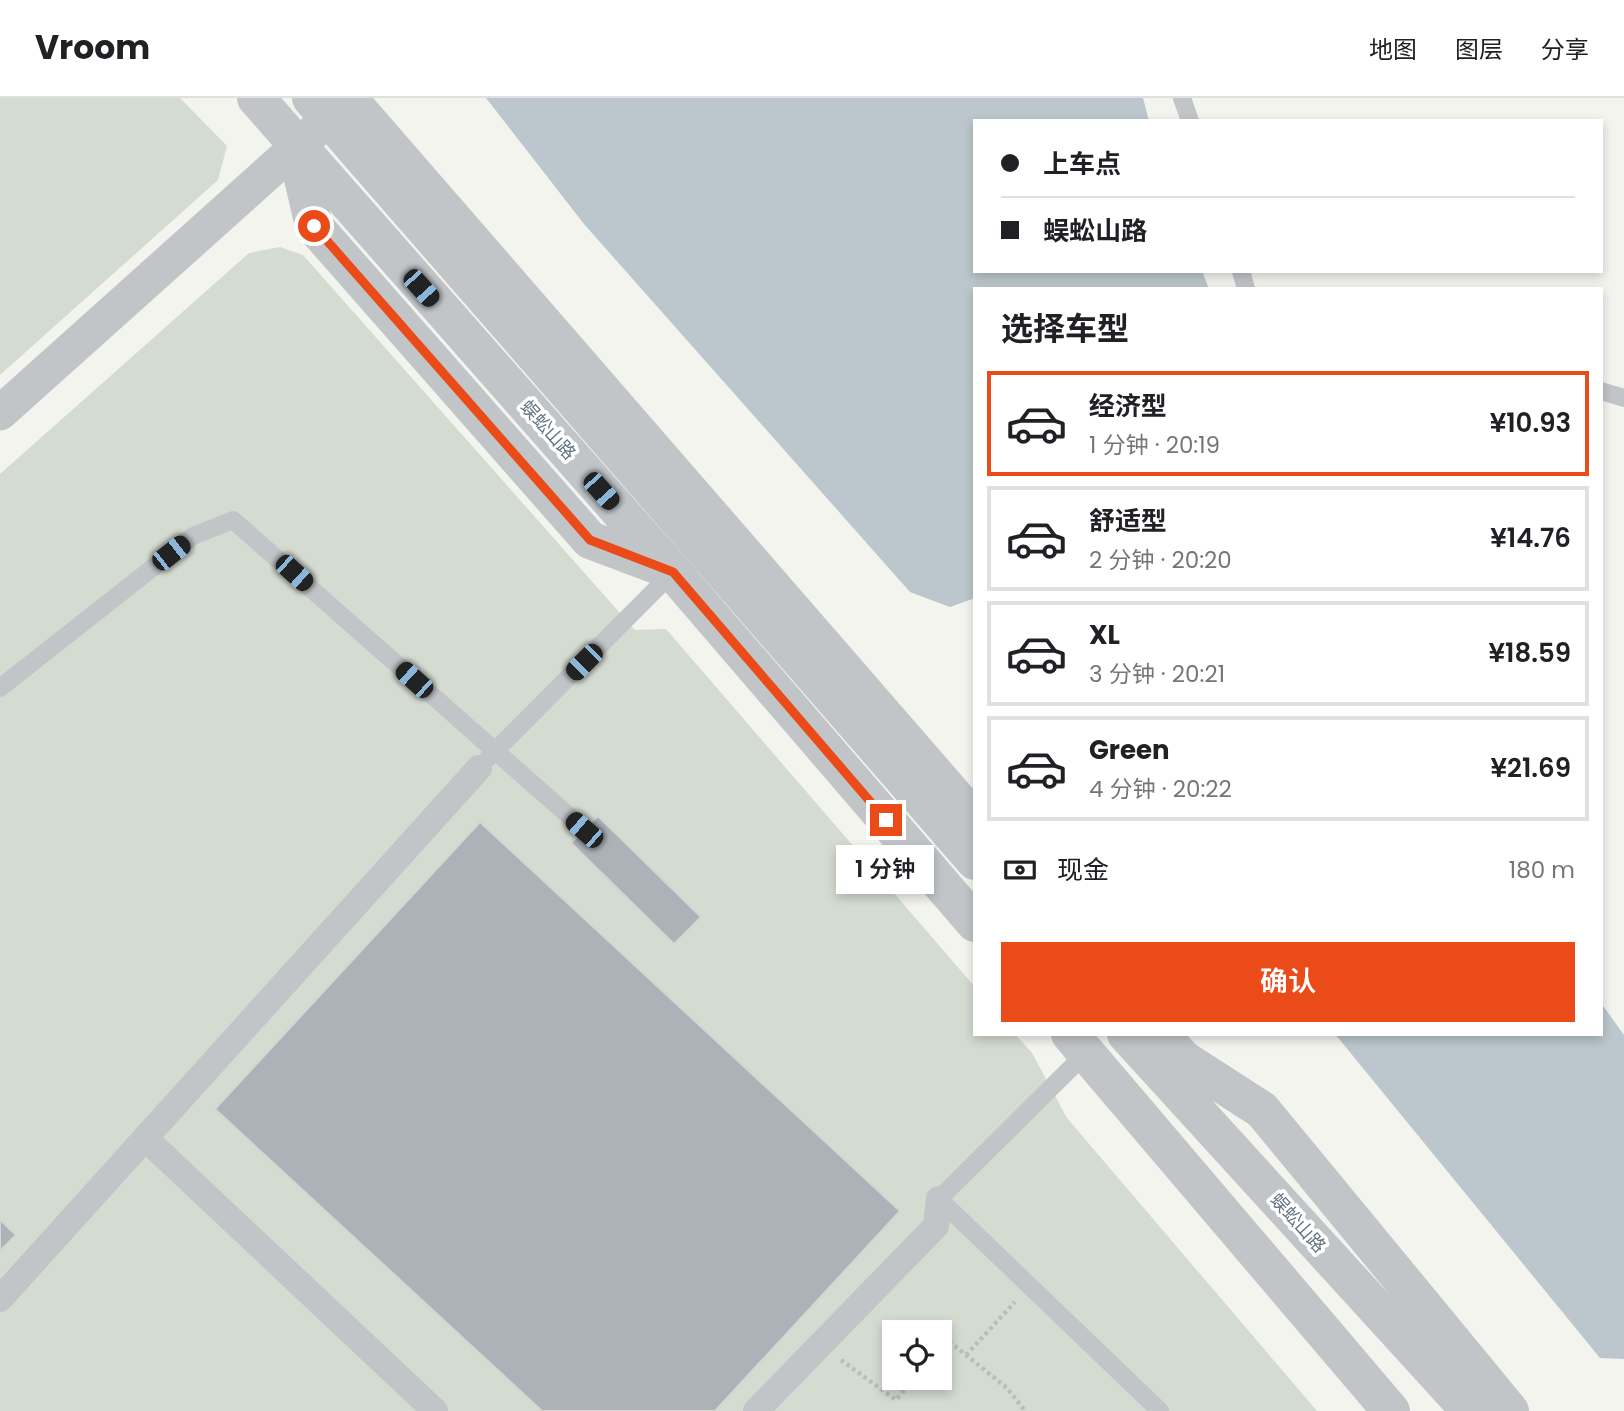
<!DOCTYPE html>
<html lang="zh">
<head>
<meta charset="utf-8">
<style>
	:root { --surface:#fff; --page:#f6f6f6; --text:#202124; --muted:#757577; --line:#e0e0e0; --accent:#eb4b18 }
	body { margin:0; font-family:Poppins,"Noto Sans SC",sans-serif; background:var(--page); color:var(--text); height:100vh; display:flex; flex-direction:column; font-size:26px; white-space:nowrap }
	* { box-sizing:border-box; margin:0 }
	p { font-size:23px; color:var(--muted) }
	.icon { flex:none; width:38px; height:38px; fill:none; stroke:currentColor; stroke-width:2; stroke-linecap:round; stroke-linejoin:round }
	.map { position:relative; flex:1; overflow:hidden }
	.drawer { position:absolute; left:973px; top:189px; width:630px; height:749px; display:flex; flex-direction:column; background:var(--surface); border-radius:0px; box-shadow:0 4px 10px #0003 }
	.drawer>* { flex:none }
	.hud { position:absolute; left:973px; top:21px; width:630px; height:154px; border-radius:0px; box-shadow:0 4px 10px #0003; display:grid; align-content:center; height:154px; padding:0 28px; background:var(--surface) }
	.tools { position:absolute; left:882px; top:1222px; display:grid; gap:14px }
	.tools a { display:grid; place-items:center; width:70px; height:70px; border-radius:0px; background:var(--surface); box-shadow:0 4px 10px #0003; font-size:35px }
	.end { position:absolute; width:32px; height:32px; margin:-16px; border:9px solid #eb4b18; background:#fff; box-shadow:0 0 0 4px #fff }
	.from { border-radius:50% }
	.bubble { position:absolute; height:49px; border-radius:0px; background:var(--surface); box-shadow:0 4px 10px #0003; font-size:23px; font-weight:600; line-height:49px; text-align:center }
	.car { position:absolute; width:21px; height:42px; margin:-21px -10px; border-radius:9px; box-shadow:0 0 5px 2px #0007; background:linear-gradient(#222 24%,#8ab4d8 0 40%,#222 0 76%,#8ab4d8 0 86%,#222 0) }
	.hud b { display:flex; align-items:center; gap:24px; height:66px; font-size:26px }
	.hud b+b { border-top:2px solid var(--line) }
	.hud i { width:18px; height:18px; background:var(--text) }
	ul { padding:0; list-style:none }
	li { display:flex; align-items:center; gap:21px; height:105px; margin:0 14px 10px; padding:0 14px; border:4px solid var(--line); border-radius:0px }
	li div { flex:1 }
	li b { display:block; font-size:26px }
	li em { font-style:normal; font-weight:600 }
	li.selected { border-color:var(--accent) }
	li>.icon { width:63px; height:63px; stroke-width:1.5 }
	h2 { padding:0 28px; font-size:32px; line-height:84px }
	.pay { display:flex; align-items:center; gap:18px; height:77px; padding:0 28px; font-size:26px }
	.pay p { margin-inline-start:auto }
	.primary-button { display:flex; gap:14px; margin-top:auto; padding:14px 28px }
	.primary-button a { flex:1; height:80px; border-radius:0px; background:var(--accent); color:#fff; font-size:28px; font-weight:600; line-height:80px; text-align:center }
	header { display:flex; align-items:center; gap:42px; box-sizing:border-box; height:98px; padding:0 35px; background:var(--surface); border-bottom:2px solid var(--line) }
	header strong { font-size:33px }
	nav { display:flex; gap:38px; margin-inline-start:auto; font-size:24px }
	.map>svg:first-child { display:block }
	.green { fill:#d4dbd0; fill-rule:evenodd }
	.water { fill:#bbc7cc }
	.building { fill:#abb3b8; stroke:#d5d5d2; stroke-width:2 }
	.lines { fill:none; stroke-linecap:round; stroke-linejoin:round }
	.path { stroke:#babdbf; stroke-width:4.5; stroke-dasharray:3.5 3.5; stroke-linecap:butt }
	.service { stroke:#c1c5c8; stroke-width:18 }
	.pedestrian { stroke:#c1c5c8; stroke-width:26 }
	.minor { stroke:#c1c5c8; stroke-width:35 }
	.tertiary { stroke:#c1c5c8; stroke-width:38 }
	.route { stroke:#eb4b18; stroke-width:9 }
	.labels { text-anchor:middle; stroke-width:7; stroke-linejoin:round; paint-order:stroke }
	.street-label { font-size:18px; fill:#617382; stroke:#fff }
</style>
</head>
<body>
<header>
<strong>Vroom</strong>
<nav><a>地图</a><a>图层</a><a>分享</a></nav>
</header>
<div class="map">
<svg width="1624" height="1313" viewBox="0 0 1624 1313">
	<rect width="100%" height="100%" fill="#f4f4ef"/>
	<path class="green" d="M0 0H180L227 48 218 82 0 277Z
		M280 149 303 157 635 532 666 531 975 889V936H1015L1032 955 1067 1020 1317 1313H0V376L249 155ZM894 1234H940V1279H894Z"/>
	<path class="water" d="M486 0H1143L1149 23H975V173H1202L1209 191H975V500L950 509 910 494 584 126Z
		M1601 905 1624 937V1261L1600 1260 1335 936H1601Z"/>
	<path class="building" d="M598 718 701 819 674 846 571 745Z
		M480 724 900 1113 715 1313H542L215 1011Z
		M0 1122 16 1137 0 1153Z"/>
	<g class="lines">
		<path class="path" d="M940 1249 946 1241 1007 1290 1025 1313
			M966 1257 1015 1204
			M841 1262 896 1302 915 1279"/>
		<path class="service" d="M1182 0 1190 23
			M1241 173 1246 191
			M1601 293 1624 300
			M0 590 193 438 233 422 585 732
			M488 660 673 474
			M1086 955 939 1101 1160 1313"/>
		<path class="pedestrian" d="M145 1040 435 1313
			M0 1201 479 670
			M756 1313 936 1128 939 1101"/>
		<path class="minor" d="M0 315 328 21"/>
		<path class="tertiary" d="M256 0 673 474 975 825
			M311 0 975 763
			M348 0 975 722
			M296 50 314 128 590 442 667 471
			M1070 936 1391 1313
			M1126 936 1470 1313
			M1161 936 1183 961 1262 1012 1510 1313"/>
	</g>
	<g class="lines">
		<path class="route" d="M314 128 590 442 673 474 886 722"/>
	</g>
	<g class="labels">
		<g class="street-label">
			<text transform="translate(548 332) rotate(48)" y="6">蜈蚣山路</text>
			<text transform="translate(1298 1125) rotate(48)" y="6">蜈蚣山路</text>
		</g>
	</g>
</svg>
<div class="tools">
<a><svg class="icon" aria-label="locate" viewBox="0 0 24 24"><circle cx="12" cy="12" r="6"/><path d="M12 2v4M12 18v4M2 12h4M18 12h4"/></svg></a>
</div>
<i class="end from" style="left:314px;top:128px"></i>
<i class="end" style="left:886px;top:722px"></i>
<div class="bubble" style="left:836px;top:747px;width:98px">1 分钟</div>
<i class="car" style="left:421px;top:190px;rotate:138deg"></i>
<i class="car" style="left:601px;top:393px;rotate:138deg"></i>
<i class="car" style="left:171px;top:455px;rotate:52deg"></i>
<i class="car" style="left:294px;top:475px;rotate:132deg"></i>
<i class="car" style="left:584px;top:564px;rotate:225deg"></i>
<i class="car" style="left:414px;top:582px;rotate:312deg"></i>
<i class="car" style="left:584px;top:732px;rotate:311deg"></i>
<div class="hud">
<b><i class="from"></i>上车点</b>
<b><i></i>蜈蚣山路</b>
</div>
<section class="drawer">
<h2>选择车型</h2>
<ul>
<li class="selected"><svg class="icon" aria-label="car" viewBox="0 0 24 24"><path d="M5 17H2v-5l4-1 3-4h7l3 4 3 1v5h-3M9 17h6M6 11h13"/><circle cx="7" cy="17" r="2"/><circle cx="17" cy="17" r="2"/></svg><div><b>经济型</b><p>1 分钟 · 20:19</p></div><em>¥10.93</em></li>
<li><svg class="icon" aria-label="car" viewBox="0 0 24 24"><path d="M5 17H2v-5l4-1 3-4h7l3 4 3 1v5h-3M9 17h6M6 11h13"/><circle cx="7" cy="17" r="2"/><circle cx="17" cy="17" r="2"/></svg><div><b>舒适型</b><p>2 分钟 · 20:20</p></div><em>¥14.76</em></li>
<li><svg class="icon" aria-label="car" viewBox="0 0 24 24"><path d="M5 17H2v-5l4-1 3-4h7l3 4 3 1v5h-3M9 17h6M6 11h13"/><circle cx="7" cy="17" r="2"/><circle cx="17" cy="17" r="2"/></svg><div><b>XL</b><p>3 分钟 · 20:21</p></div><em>¥18.59</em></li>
<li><svg class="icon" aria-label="car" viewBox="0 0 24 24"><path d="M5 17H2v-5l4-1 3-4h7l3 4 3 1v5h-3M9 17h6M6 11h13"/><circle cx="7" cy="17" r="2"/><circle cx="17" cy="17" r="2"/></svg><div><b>Green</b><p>4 分钟 · 20:22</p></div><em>¥21.69</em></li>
</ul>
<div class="pay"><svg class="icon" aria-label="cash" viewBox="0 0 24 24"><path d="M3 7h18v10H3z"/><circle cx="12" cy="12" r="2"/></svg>现金<p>180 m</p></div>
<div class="primary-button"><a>确认</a></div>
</section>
</div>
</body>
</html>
